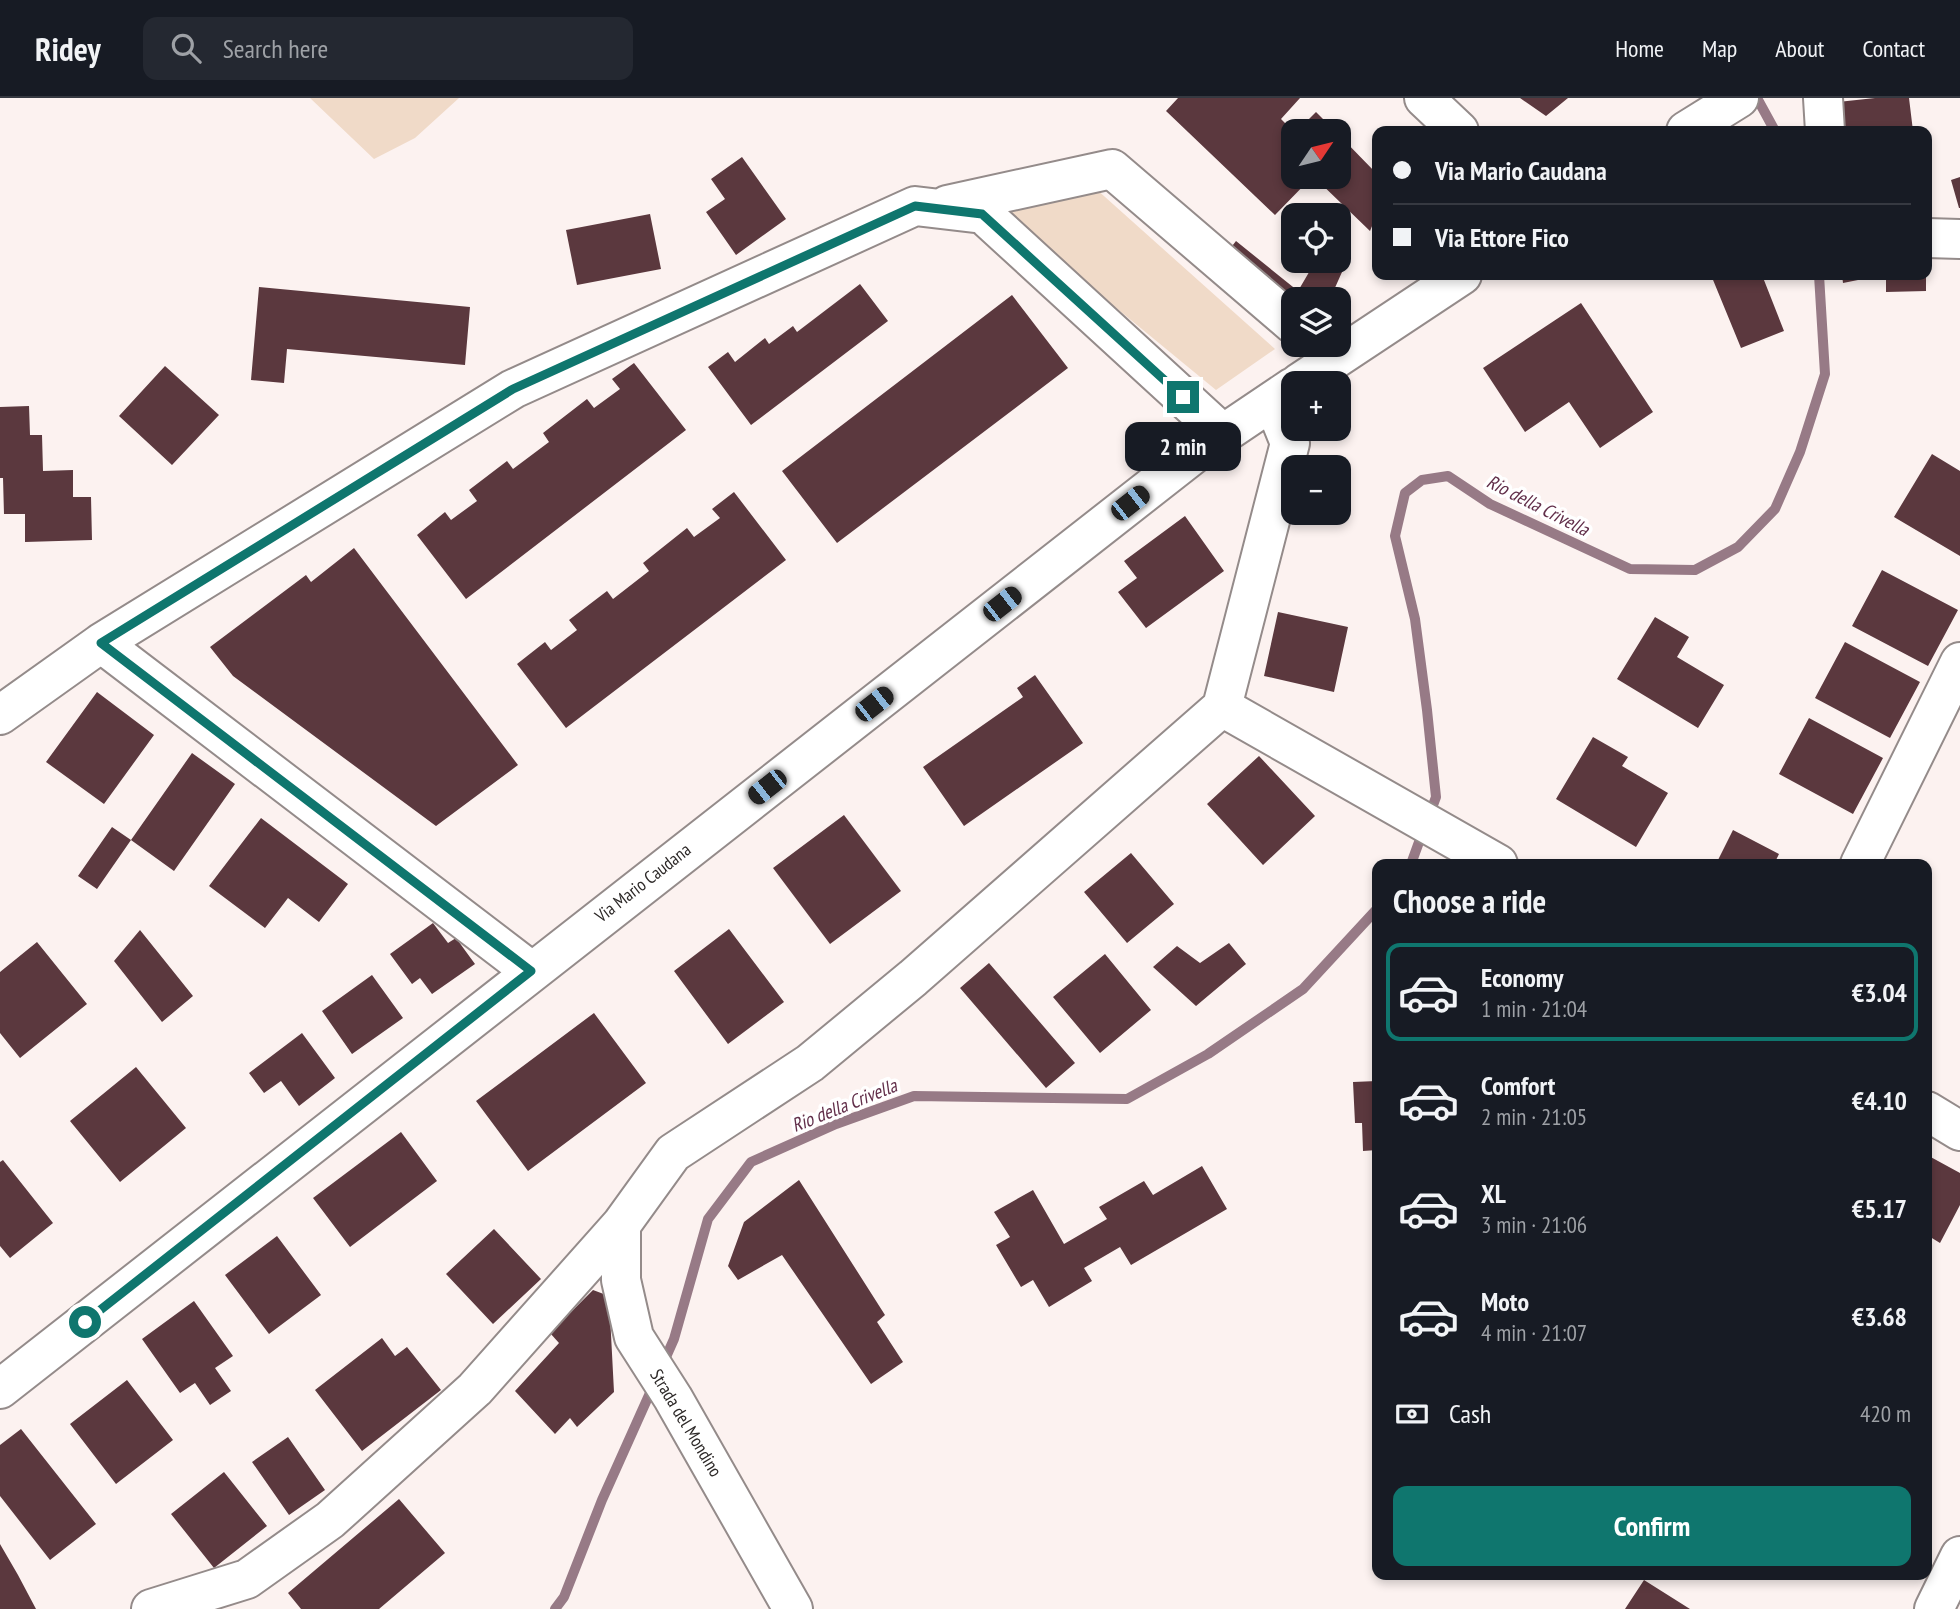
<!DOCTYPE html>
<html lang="en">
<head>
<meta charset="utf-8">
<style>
	:root { --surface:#171b24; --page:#242831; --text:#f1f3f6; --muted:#9ea1a6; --line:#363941; --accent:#0f766e }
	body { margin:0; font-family:"PT Sans Narrow",sans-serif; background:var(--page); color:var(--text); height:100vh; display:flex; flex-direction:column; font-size:26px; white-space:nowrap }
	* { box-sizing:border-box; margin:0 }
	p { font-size:23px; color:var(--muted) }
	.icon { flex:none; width:38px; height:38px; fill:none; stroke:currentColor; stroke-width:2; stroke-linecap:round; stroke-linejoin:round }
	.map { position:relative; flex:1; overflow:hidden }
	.details { position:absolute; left:1372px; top:761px; width:560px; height:721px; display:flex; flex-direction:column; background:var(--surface); border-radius:14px; box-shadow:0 4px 10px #0003 }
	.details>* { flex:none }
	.banner { position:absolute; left:1372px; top:28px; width:560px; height:154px; border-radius:14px; box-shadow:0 4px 10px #0003; display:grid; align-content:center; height:154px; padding:0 21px; background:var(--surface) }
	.needle { width:46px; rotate:55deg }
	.buttons { position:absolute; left:1281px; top:21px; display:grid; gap:14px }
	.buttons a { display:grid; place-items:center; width:70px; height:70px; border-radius:14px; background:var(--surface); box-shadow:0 4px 10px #0003; font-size:35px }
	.end { position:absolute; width:32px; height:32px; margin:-16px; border:9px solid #0f766e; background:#fff; box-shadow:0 0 0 4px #fff }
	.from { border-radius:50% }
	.bubble { position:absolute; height:49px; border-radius:14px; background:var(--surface); box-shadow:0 4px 10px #0003; font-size:23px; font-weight:700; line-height:49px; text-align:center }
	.car { position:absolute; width:21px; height:42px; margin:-21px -10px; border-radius:9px; box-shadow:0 0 5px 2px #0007; background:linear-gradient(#222 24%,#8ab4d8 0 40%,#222 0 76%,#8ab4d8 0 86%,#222 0) }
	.banner b { display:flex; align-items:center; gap:24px; height:66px; font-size:26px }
	.banner b+b { border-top:2px solid var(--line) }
	.banner i { width:18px; height:18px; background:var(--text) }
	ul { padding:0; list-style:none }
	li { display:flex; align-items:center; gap:21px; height:98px; margin:0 14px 10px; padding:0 7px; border:4px solid transparent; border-radius:14px }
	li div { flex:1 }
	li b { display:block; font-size:26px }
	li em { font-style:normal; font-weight:700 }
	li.on { border-color:var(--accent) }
	li>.icon { width:63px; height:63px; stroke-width:1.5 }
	h2 { padding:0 21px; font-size:32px; line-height:84px }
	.pay { display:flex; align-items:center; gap:18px; height:77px; padding:0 21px; font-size:26px }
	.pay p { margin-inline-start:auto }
	.primary-button { display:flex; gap:14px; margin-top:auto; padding:14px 21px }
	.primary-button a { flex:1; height:80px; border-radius:14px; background:var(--accent); color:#fff; font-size:28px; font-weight:700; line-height:80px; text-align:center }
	header { display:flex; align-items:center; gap:42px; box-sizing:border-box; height:98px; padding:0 35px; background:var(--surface); border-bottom:2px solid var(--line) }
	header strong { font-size:33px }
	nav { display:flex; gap:38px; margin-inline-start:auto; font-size:24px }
	.search { width:490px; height:63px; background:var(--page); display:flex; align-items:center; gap:18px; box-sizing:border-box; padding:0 24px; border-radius:14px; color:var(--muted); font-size:26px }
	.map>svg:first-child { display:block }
	.green { fill:#f0dac8 }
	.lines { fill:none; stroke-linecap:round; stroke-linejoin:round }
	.stream { stroke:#977a86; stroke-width:10 }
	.building { fill:#5b383e }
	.minor-casing { stroke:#948b8a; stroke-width:42 }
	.major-casing { stroke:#948b8a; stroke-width:42 }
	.minor { stroke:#fff; stroke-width:38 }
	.major { stroke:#fff; stroke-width:38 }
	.route { stroke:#0f766e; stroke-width:9 }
	.labels { text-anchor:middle; stroke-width:7; stroke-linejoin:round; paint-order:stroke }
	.street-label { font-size:18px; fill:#2d2928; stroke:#fff }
	.water-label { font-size:19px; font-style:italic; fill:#612e49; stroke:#fff }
</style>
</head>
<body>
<header>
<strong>Ridey</strong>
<div class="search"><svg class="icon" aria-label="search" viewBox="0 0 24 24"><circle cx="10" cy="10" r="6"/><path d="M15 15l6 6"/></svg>Search here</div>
<nav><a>Home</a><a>Map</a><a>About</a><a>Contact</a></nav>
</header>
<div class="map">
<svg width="1960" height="1511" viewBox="0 0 1960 1511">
	<rect width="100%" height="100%" fill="#fcf2f0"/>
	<path class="green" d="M310 0H459L415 40 374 61Z
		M1095 90 1275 251 1216 292 1002 116Z"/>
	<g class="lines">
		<path class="stream" d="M1757 0 1775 33
			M1429 718 1436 699 1427 612 1415 521 1395 438 1405 395 1422 382 1448 378 1490 406 1630 471 1695 472 1738 449 1775 411 1800 354 1825 276 1819 177
			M1411 766 1423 733
			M662 1268 674 1241 708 1121 751 1064 836 1026 914 998 1127 1001 1208 956 1303 891 1377 811
			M555 1511 564 1499 602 1402 654 1286"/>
	</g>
	<path class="building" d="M1178 0H1300L1281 21 1293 33V79H1312L1275 117 1166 13Z
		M1520 0H1568L1546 18Z
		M1875 0H1909L1913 33H1842L1838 4Z
		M1316 14 1335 33H1297Z
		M1339 37 1377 76V116L1370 133 1314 79H1339Z
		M742 59 786 121 736 157 706 114 725 101 711 81Z
		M1960 79V110H1959L1951 82Z
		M650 116 661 171 577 187 566 132Z
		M1236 143 1298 193 1315 164 1326 171 1331 163H1339V150L1350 156 1330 201H1293L1229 152Z
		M1711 177H1762L1784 233 1741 250Z
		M1842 177H1867L1868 180 1843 185Z
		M1886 177H1926V193L1886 194Z
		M860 186 888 223 751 327 708 269 728 254 735 264 765 240 769 246 793 228 797 234Z
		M259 189 470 209 465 267 287 251 284 285 251 282Z
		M1012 197 1068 270 837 445 782 373Z
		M1581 205 1653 314 1600 350 1569 304 1525 334 1483 270Z
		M634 265 686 332 466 501 417 437 445 414 451 422 477 403 469 392 507 363 513 371 549 344 543 335 587 301 594 310 620 291 612 281Z
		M165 268 219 317 172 367 119 318Z
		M29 308 30 337H42L43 373 73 372V399H91L92 442 25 444V416H4L3 380H0V309Z
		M1932 356 1960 373V458L1894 419Z
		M734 394 786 462 566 630 517 566 545 544 551 552 577 532 569 522 607 493 613 501 649 473 643 465 687 430 694 439 720 420 712 411Z
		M1185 418 1224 473 1146 530 1118 494 1137 480 1124 463Z
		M354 450 518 667 436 728 233 578 210 549 306 477 311 484Z
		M1882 472 1958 512 1928 568 1852 528Z
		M1278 514 1348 529 1334 594 1264 578Z
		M1655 519 1689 539 1677 559 1724 587 1698 630 1617 581Z
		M1845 544 1920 584 1890 640 1815 600Z
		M1035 577 1083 645 964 728 923 669 1023 599 1017 590Z
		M97 594 154 637 104 706 46 664Z
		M1809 620 1883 660 1853 716 1779 676Z
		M1593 639 1628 659 1622 668 1668 695 1636 749 1556 701Z
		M192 655 235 686 174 773 131 742Z
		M1259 658 1315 718 1263 767 1207 706Z
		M844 717 901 793 830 846 773 770Z
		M261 720 348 786 319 824 288 800 265 830 209 788Z
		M112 729 131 742 97 791 78 778Z
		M1733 732 1779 756 1774 766H1716Z
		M1131 755 1174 806 1127 845 1084 794Z
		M433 825 448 845 456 840 475 866 432 896 420 880 412 886 390 856Z
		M729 831 784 904 728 946 674 873Z
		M140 832 193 898 162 924 114 863Z
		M37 844 87 906 20 960 0 935V874Z
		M1229 845 1246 866 1196 908 1153 869 1177 848 1200 865Z
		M1105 856 1151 912 1100 955 1053 899Z
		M989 865 1075 965 1046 990 960 890Z
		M372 877 403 920 352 956 322 913Z
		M594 915 646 985 528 1073 476 1003Z
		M302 935 335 980 299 1008 281 983 264 995 249 975Z
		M136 969 186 1030 120 1084 70 1023Z
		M1377 983V1052L1363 1053 1362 1025H1355L1353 984Z
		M401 1034 437 1083 350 1149 313 1100Z
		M1927 1057 1960 1075V1107L1940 1145 1927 1137Z
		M3 1062 53 1125 10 1160 0 1148V1064Z
		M1202 1068 1227 1111 1131 1167 1120 1149 1084 1170 1092 1183 1049 1209 1033 1182 1021 1189 996 1147 1010 1139 994 1114 1033 1092 1064 1146 1107 1121 1099 1109 1144 1083 1153 1097Z
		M799 1082 885 1217 877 1224 903 1264 871 1286 782 1157 738 1182 728 1168 744 1124Z
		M494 1131 541 1181 493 1226 446 1176Z
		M277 1138 321 1197 269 1236 225 1177Z
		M593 1192 609 1198 614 1294 577 1329 570 1320 555 1336 515 1293 559 1245 550 1235Z
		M194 1203 233 1258 215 1270 231 1293 210 1307 195 1285 180 1295 142 1241Z
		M382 1240 395 1258 407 1249 441 1292 362 1353 315 1292Z
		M127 1282 173 1342 116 1386 70 1326Z
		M21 1331 96 1426 50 1462 0 1398V1347Z
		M288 1339 325 1392 289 1417 252 1364Z
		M224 1374 267 1428 214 1470 171 1416Z
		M399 1401 445 1455 379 1511H301L288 1495Z
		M0 1446 18 1477 36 1511H0Z
		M1644 1482 1690 1511H1625Z"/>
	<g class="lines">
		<g class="minor-casing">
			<path id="minor" d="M1424 0 1459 33
				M1823 0 1825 33
				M947 107 1112 71 1293 226
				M1927 140 1960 141
				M101 545 513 291 915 108 983 116 1223 336
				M1222 609 1498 766
				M0 617 101 545 531 873
				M1860 766 1960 564
				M1927 1013 1960 1033
				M621 1127V1182L634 1239 673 1300 793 1511
				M151 1511 247 1481 330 1422 475 1291 621 1127 673 1055 810 965 913 880 1222 609 1290 345 1273 303
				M1934 1511 1960 1458"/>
		</g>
		<g class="major-casing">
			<path id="major" d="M1686 33 1739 0
				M1299 285 1462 177
				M0 1291 1195 355 1293 289"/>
		</g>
		<use href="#minor" class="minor"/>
		<use href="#major" class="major"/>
	</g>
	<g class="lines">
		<path class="route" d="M85 1224 531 873 101 545 513 291 915 108 982 116 1183 299"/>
	</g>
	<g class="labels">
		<g class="street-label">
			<text transform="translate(643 785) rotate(-38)" y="6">Via Mario Caudana</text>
			<text transform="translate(686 1325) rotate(59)" y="6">Strada del Mondino</text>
		</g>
		<g class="water-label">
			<text transform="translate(1538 407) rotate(27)" y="7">Rio della Crivella</text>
			<text transform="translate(844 1007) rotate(-22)" y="7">Rio della Crivella</text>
		</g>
	</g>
</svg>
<div class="buttons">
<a><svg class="needle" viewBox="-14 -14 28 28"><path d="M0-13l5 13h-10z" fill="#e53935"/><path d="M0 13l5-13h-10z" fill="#9ea1a6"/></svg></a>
<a><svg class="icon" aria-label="locate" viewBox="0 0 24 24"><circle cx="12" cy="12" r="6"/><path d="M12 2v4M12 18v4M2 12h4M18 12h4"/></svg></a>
<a><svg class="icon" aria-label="layers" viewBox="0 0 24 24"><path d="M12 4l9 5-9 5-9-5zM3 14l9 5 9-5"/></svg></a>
<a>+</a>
<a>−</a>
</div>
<i class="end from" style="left:85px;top:1224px"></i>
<i class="end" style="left:1183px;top:299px"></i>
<div class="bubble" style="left:1125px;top:324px;width:116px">2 min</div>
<i class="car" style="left:1130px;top:405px;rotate:52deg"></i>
<i class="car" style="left:1002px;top:506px;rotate:52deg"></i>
<i class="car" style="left:874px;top:606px;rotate:52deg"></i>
<i class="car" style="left:767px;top:689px;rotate:232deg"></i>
<div class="banner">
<b><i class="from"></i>Via Mario Caudana</b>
<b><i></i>Via Ettore Fico</b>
</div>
<section class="details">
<h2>Choose a ride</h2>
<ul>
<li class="on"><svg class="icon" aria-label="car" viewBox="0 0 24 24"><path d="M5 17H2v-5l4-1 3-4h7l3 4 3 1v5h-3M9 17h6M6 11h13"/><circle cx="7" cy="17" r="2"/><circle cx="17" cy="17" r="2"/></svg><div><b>Economy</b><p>1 min · 21:04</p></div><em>€3.04</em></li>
<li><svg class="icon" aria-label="car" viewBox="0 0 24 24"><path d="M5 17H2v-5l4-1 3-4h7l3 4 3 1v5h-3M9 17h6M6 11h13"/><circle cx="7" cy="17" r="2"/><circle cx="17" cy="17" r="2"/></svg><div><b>Comfort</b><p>2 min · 21:05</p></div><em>€4.10</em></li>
<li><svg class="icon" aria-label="car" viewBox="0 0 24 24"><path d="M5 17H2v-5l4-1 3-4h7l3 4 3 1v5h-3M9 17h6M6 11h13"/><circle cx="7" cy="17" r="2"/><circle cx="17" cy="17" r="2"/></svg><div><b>XL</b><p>3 min · 21:06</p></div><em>€5.17</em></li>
<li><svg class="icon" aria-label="car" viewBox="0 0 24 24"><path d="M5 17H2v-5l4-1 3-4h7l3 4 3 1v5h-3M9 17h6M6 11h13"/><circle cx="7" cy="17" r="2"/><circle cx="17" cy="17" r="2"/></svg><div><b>Moto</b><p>4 min · 21:07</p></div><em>€3.68</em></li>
</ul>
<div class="pay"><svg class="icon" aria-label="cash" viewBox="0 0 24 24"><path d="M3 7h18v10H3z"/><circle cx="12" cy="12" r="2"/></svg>Cash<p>420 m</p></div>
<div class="primary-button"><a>Confirm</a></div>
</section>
</div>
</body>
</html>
